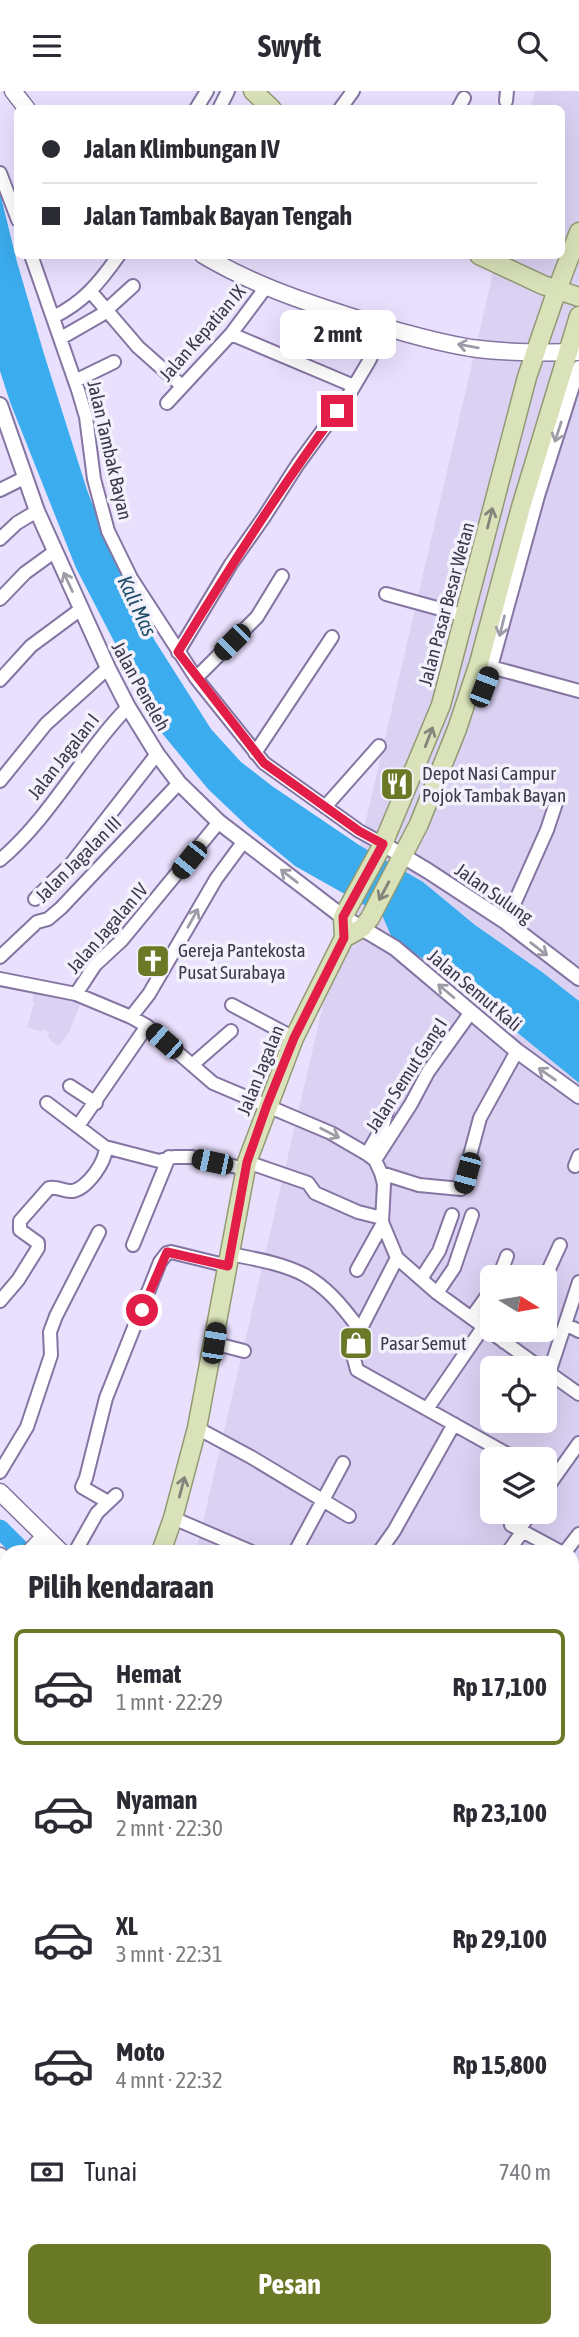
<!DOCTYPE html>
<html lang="id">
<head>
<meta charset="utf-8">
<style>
	:root { --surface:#fff; --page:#f7f7f7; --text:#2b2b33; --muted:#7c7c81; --line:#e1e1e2; --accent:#6a7926 }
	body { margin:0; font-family:"Asap Condensed",sans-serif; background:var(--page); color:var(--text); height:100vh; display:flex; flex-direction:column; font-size:26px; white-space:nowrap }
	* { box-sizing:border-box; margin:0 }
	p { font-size:23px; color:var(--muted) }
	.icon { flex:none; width:38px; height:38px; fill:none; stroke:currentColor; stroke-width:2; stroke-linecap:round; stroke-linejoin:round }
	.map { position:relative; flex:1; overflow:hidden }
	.sheet { position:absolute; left:0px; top:1454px; width:579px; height:793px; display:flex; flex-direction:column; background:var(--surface); border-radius:21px 21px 0 0; box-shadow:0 7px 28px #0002 }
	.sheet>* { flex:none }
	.banner { position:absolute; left:14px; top:14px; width:551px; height:154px; border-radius:10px; box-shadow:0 7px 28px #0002; display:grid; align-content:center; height:154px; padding:0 28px; background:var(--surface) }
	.needle { width:46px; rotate:101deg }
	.controls { position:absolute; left:480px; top:1174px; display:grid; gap:14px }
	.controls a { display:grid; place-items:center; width:77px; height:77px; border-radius:10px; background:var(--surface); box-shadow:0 7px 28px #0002; font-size:35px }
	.end { position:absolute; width:32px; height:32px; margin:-16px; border:9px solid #e11d48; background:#fff; box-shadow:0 0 0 4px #fff }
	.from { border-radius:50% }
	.bubble { position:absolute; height:49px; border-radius:10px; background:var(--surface); box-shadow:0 7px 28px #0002; font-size:23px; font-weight:700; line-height:49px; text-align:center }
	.car { position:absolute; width:21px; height:42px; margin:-21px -10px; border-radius:9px; box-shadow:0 0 5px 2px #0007; background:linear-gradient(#222 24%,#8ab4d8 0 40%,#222 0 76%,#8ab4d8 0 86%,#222 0) }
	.banner b { display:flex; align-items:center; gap:24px; height:66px; font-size:26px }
	.banner b+b { border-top:2px solid var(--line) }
	.banner i { width:18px; height:18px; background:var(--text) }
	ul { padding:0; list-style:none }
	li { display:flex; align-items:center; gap:21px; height:116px; margin:0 14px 10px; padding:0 14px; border:4px solid transparent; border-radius:10px }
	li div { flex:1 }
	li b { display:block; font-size:26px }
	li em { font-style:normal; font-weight:700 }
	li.current { border-color:var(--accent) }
	li>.icon { width:63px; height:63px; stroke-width:1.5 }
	h2 { padding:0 28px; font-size:32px; line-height:84px }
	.pay { display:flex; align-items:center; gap:18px; height:77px; padding:0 28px; font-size:26px }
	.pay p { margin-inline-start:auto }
	.primary-button { display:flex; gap:14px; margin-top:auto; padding:14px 28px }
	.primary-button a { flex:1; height:80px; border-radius:10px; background:var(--accent); color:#fff; font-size:28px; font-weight:700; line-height:80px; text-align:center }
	header { display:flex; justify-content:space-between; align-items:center; height:91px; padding:0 28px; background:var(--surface); font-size:32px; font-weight:700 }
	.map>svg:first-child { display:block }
	.built { fill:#dbd1f3; fill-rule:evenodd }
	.water { fill:#3badef }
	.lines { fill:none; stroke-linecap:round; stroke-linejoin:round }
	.river { stroke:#3badef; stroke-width:19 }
	.minor-casing { stroke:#8475a2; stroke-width:16 }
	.tertiary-casing { stroke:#8475a2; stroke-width:18 }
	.secondary-casing { stroke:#8475a2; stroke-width:19 }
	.primary-casing { stroke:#929a74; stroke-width:21 }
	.trunk-casing { stroke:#929a74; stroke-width:23 }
	.minor { stroke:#fff; stroke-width:12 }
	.tertiary { stroke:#fff; stroke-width:14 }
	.secondary { stroke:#fff; stroke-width:16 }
	.primary { stroke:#d9e2b9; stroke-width:18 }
	.trunk { stroke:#ccd8a2; stroke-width:19 }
	.oneway { stroke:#9e9ca6 }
	.oneway2 { stroke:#84847d }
	.route { stroke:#e11d48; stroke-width:9 }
	.labels { text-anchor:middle; stroke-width:7; stroke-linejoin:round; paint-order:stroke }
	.street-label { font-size:19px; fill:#3e384c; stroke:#f3f1fb }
	.poi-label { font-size:19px; fill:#3e384c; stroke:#f3f1fb; text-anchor:start }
	.water-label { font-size:21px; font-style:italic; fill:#224e6a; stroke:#f3f1fb }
</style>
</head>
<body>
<header><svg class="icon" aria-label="menu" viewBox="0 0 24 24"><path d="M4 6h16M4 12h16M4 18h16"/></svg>Swyft<svg class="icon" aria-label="search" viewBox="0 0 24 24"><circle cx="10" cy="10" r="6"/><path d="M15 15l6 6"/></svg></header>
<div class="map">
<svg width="579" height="2246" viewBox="0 0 579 2246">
	<rect width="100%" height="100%" fill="#e9e0fe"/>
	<path class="built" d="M535 0H579V2226L572 2225V1461H196L497 165 562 164V18L531 17ZM492 1186H544V1239H492ZM492 1278H544V1330H492ZM492 1368H544V1421H492Z
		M35 898 83 907 69 941 59 955 51 950 48 945 49 941 43 938 41 941 27 936 34 912 32 910Z"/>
	<path class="water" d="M0 102 17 171 44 263 87 399 113 466 155 550 211 638 241 671 272 695 359 754 423 791 475 834 542 881 579 910V992L448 885 392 847 382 824 295 775 248 736 208 698 161 641 76 477 10 311 0 280Z"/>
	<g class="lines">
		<path class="river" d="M0 1438 23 1461
			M572 1746 579 1747"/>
		<g class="minor-casing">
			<path id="minor" d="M506 10 507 0
				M196 18 207 0
				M219 18 228 0
				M340 18 353 0
				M458 18 464 7
				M0 82 18 129
				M31 164 78 299 86 326 94 388 108 440 131 487 196 587 264 672 359 740 383 753
				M91 201 138 256 182 295
				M53 226C83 212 100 191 119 164
				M231 243 354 295
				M61 247 101 224 133 195
				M75 290 114 271
				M167 312 231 243 266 196
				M0 399 24 387
				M0 448 17 432 37 420
				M386 503 466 525
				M0 508 25 482 54 461
				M178 561 231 473 264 426 298 373 350 302 369 270 385 237
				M491 576 579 600
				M196 587 257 526 282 485
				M0 589 31 555 81 518
				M468 605 481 600 491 576 538 405 579 276
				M255 662 332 546
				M0 690 46 633 108 577
				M325 716 379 655
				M0 769C51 726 82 663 128 616
				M35 808 72 772 157 663
				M506 831 547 739 556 712
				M0 866 37 831 48 828 61 817 179 692
				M0 888 76 903 131 926 147 935 213 992 331 1042 367 1063 375 1069 381 1082 384 1093 382 1131 397 1167 437 1202 542 1278
				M76 903 95 874 122 849 219 731
				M232 914 294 947
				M131 926 149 903 216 788 244 750
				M192 974 231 940
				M70 995 96 1012
				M47 1012 105 1056 159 1070 174 1066H192L246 1078
				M78 1035 147 935
				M367 1063 383 1035 387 1020
				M375 1069 411 1013 428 981 471 921
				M247 1071 308 1092 315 1102 358 1121 382 1127
				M575 1075 579 1065
				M381 1082 419 1094 461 1098 480 1027 517 960
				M133 1154 169 1066
				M230 1163C298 1176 318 1181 360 1239
				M397 1167 360 1239 353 1264 357 1279 516 1368
				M357 1179 382 1134
				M499 1186 507 1165
				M421 1188 439 1160 452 1124
				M544 1189 560 1154
				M437 1202 454 1177 472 1124
				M0 1210 18 1189 38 1157V1152L20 1139V1130L49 1097C58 1095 64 1101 72 1100 86 1099 108 1069 105 1056
				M472 1226 492 1198
				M573 1237 579 1240
				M504 1251 513 1239
				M213 1252 244 1260
				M545 1279 579 1303
				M549 1282 579 1191
				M427 1318 484 1235
				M197 1337 251 1366 349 1425
				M0 1381 27 1336 51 1264 50 1241 56 1225 99 1141
				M544 1401 579 1352
				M108 1411 82 1396 86 1387 106 1307 160 1171 167 1162 171 1161 228 1175
				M173 1427 252 1461
				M511 1434 561 1461
				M519 1439 531 1421
				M75 1461 97 1422 116 1404
				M295 1461 343 1372
				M379 1461 394 1440 454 1333
				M508 1461 522 1441
				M565 1461 579 1443
				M0 1551 7 1544
				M572 1577 579 1556
				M0 1857 7 1860
				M0 1952 7 1955
				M572 1967 579 1952
				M572 2024 579 2028
				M0 2049 7 2052
				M572 2226 579 2230
				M261 2246 264 2240
				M351 2246 354 2240
				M424 2246 427 2240"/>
		</g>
		<g class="tertiary-casing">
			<path id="tertiary" d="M0 314 37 420 108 577 128 616 157 663 179 692 219 731 343 826 395 857 517 960 579 1005
				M383 753 428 780 506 831 579 887
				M572 2115 579 2102
				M504 2246 507 2240"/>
		</g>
		<g class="secondary-casing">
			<path id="secondary" d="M13 0 27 18
				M203 164C248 191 296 208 346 224 387 237 429 250 471 257 507 262 543 262 579 261
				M0 1401 61 1461
				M30 1461 45 1445
				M0 1465 7 1471
				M572 1723H579
				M572 1766H579"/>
		</g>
		<g class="primary-casing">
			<path id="primary" d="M253 0 272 18
				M479 164 543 194 579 206
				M344 847 362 837 370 827 419 733 457 638 479 572 521 416 579 225
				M161 1461 173 1427 197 1337 247 1071 294 947 344 847 343 826 383 753 441 614 527 286 557 199 579 141
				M0 1787 7 1765
				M0 1823 7 1798"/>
		</g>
		<g class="trunk-casing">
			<path id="trunk" d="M0 2185 7 2189
				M73 2240 84 2246
				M95 2240 105 2246"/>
		</g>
		<use href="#minor" class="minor"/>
		<use href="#tertiary" class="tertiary"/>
		<use href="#secondary" class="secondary"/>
		<use href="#primary" class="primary"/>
		<use href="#trunk" class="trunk"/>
	</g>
	<defs><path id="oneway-shaft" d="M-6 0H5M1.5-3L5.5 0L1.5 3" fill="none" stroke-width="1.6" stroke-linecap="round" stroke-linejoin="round" transform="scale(1.75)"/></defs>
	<g class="oneway">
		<use href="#oneway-shaft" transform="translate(468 255) rotate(-170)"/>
		<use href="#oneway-shaft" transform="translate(558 341) rotate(108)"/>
		<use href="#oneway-shaft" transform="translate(68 491) rotate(-115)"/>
		<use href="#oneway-shaft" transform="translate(502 535) rotate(104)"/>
		<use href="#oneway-shaft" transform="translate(289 785) rotate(-142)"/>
		<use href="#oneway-shaft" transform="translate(193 827) rotate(-61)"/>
		<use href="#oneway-shaft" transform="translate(539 858) rotate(37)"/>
		<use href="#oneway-shaft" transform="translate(446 900) rotate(-140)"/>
		<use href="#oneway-shaft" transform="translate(547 983) rotate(-145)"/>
		<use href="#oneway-shaft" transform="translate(330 1042) rotate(27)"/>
	</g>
	<g class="oneway2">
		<use href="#oneway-shaft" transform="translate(490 427) rotate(-76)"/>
		<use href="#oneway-shaft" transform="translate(429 646) rotate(-69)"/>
		<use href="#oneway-shaft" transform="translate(384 800) rotate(118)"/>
		<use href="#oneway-shaft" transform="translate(182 1396) rotate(-75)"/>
	</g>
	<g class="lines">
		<path class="route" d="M142 1219 167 1161 228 1175 247 1071 267 1014 294 947 344 847 343 826 383 753 359 740 264 672 178 561C228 479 280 397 337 320"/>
	</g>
	<defs>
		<g id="restaurant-square" transform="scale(1.75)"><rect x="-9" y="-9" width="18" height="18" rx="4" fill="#6a7926" stroke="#f3f1fb"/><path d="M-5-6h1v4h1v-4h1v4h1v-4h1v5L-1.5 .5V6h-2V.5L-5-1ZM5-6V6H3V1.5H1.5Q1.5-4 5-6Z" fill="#fff"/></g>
		<g id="church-square" transform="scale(1.75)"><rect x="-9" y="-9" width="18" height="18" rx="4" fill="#6a7926" stroke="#f3f1fb"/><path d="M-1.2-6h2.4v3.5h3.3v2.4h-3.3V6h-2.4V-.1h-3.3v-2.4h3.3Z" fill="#fff"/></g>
		<g id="shop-square" transform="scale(1.75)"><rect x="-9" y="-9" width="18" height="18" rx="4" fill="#6a7926" stroke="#f3f1fb"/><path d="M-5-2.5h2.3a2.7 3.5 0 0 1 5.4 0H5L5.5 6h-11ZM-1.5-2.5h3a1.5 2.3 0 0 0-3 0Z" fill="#fff"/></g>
	</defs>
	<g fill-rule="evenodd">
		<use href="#restaurant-square" x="397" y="693"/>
		<use href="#church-square" x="153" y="870"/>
		<use href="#shop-square" x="356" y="1252"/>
	</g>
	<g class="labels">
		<g class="street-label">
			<text transform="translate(202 242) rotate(-49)" y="7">Jalan Kepatian IX</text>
			<text transform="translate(110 359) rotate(77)" y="7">Jalan Tambak Bayan</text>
			<text transform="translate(446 513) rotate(-75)" y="7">Jalan Pasar Besar Wetan</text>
			<text transform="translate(141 595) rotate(61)" y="7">Jalan Peneleh</text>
			<text transform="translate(63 665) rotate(-52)" y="7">Jalan Jagalan I</text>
			<text transform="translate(78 768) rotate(-45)" y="7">Jalan Jagalan III</text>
			<text transform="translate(494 802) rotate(35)" y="7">Jalan Sulung</text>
			<text transform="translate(107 837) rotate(-49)" y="7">Jalan Jagalan IV</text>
			<text transform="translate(475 899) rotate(40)" y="7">Jalan Semut Kali</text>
			<text transform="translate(260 979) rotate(-68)" y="7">Jalan Jagalan</text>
			<text transform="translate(406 984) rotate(-57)" y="7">Jalan Semut Gang I</text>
		</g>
		<g class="poi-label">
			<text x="422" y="689">Depot Nasi Campur<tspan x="422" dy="22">Pojok Tambak Bayan</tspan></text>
			<text x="178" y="866">Gereja Pantekosta<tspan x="178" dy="22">Pusat Surabaya</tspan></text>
			<text x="380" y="1259">Pasar Semut</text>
		</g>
		<g class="water-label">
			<text transform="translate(137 515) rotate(65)" y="7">Kali Mas</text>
		</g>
	</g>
</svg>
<div class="controls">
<a><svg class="needle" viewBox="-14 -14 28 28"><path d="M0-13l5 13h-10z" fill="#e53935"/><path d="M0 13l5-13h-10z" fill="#7c7c81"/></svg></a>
<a><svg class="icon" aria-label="locate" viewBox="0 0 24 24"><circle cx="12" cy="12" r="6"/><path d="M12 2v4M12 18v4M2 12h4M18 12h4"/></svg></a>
<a><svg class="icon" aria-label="layers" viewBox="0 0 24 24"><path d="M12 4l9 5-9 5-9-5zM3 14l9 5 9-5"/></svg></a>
</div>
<i class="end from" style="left:142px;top:1219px"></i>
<i class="end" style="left:337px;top:320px"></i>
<div class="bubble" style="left:280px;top:219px;width:116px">2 mnt</div>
<i class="car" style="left:232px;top:551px;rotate:225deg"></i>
<i class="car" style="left:484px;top:596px;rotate:21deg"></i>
<i class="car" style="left:189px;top:769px;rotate:219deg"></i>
<i class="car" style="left:164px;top:950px;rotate:311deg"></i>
<i class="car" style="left:212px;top:1071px;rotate:282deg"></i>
<i class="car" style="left:467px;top:1082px;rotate:195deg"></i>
<i class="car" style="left:214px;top:1252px;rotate:9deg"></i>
<div class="banner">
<b><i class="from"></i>Jalan Klimbungan IV</b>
<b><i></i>Jalan Tambak Bayan Tengah</b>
</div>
<section class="sheet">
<h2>Pilih kendaraan</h2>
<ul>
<li class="current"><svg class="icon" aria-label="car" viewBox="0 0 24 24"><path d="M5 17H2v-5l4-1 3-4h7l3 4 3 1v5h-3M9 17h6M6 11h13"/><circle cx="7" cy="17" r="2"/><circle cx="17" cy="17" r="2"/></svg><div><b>Hemat</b><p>1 mnt · 22:29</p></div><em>Rp 17,100</em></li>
<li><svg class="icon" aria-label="car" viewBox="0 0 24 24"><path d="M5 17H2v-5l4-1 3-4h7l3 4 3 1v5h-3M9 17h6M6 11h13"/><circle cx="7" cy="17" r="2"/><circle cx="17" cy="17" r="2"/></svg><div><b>Nyaman</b><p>2 mnt · 22:30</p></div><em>Rp 23,100</em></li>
<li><svg class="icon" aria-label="car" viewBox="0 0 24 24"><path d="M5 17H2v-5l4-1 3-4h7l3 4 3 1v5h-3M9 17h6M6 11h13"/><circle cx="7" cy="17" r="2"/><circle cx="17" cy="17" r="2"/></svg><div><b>XL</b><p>3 mnt · 22:31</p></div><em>Rp 29,100</em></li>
<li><svg class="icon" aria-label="car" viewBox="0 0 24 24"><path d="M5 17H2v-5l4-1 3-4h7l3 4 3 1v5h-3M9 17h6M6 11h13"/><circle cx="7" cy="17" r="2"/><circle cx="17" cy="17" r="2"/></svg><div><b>Moto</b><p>4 mnt · 22:32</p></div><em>Rp 15,800</em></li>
</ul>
<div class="pay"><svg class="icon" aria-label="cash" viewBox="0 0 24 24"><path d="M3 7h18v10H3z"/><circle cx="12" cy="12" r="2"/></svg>Tunai<p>740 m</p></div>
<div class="primary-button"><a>Pesan</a></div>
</section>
</div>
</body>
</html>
